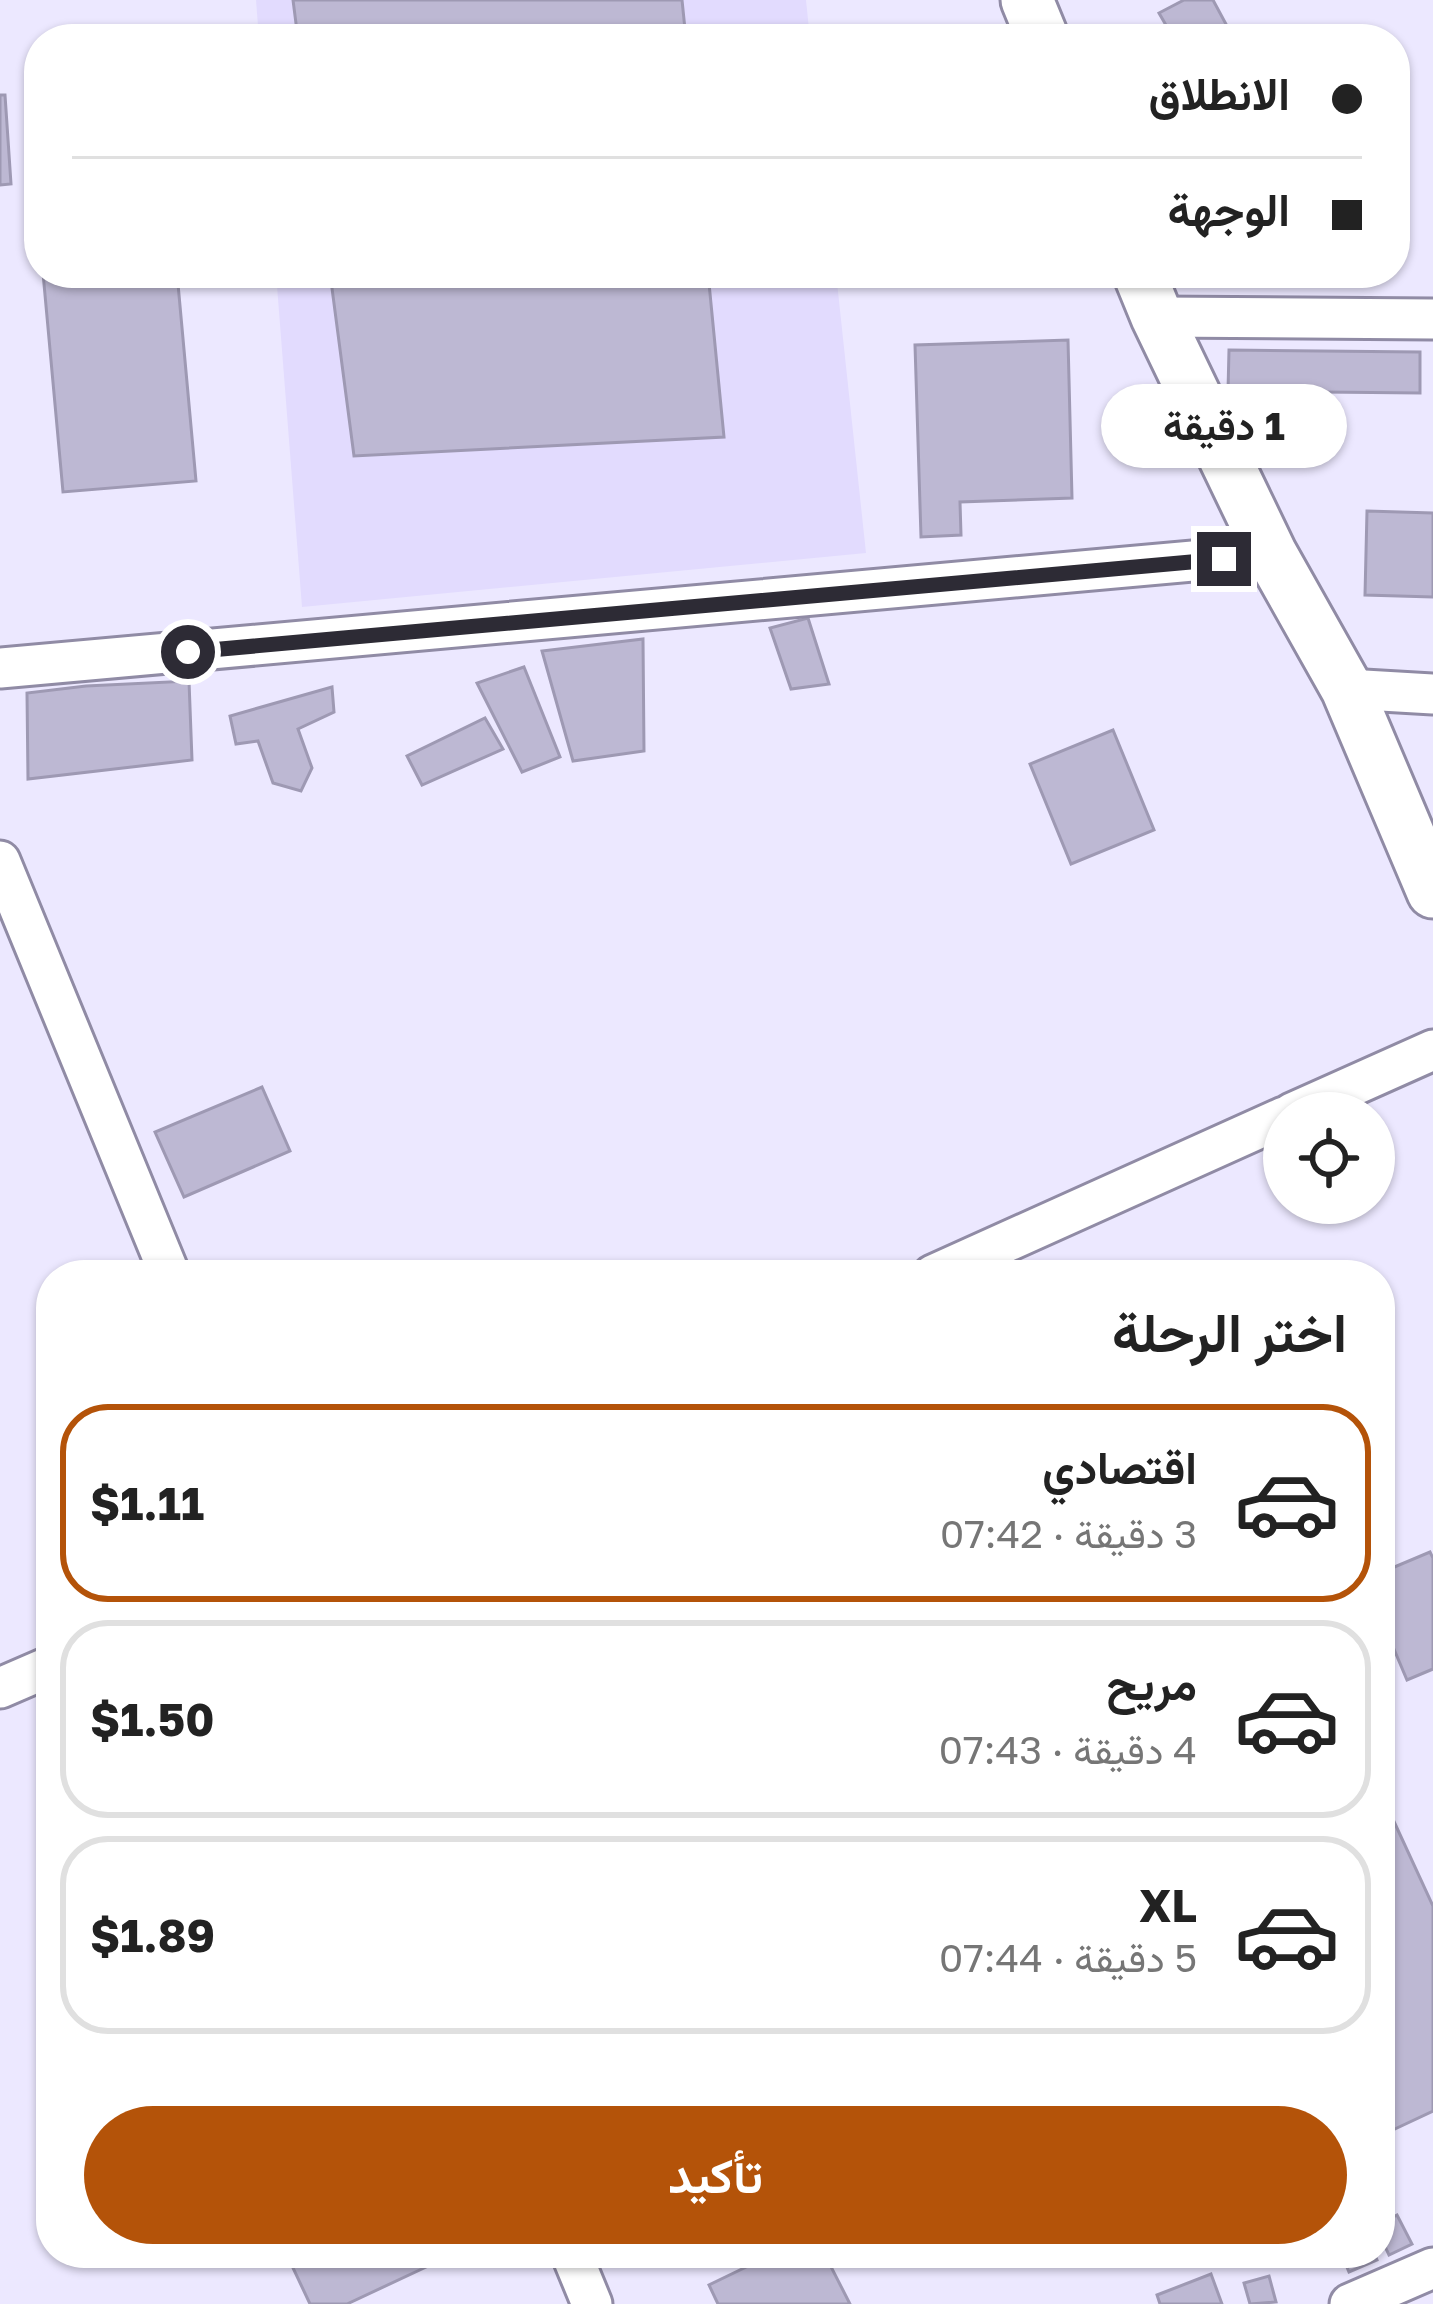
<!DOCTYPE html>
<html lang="ar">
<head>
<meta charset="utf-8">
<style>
	:root { --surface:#fff; --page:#f2f2f2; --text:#222; --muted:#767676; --line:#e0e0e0; --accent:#b45309 }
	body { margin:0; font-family:"Golos Text",Vazirmatn,sans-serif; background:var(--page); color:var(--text); direction:rtl; height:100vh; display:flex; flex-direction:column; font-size:45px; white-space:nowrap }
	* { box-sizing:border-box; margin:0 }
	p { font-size:39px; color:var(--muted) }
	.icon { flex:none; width:66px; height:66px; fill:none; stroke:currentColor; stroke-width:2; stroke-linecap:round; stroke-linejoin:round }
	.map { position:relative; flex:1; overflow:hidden; direction:ltr }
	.panel { position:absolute; left:36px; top:1260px; width:1359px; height:1008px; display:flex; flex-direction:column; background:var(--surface); border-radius:48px; box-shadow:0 3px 9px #0004; direction:rtl }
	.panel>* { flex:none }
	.top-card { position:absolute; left:24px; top:24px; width:1386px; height:264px; border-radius:48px; box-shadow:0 3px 9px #0004; direction:rtl; display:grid; align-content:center; height:264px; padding:0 48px; background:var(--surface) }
	.tools { position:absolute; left:1263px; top:1092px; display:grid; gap:24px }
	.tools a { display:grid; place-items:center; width:132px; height:132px; border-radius:50%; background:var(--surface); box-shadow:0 3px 9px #0004; font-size:60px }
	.end { position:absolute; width:54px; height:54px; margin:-27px; border:15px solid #2d2b35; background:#fff; box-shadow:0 0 0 6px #fff }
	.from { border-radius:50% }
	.bubble { position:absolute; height:84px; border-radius:42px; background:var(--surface); box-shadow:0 3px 9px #0004; font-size:39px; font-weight:700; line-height:84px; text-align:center; direction:rtl }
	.top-card b { display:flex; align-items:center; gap:42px; height:114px; font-size:45px }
	.top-card b+b { border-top:3px solid var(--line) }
	.top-card i { width:30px; height:30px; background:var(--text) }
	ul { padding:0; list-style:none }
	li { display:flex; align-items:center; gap:36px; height:198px; margin:0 24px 18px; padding:0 24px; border:6px solid var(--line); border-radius:48px }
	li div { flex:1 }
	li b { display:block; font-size:45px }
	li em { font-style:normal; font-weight:700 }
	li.on { border-color:var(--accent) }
	li>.icon { width:108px; height:108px; stroke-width:1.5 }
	h2 { padding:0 48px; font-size:54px; line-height:144px }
	.action { display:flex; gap:24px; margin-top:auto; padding:24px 48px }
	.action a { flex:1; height:138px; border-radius:72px; background:var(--accent); color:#fff; font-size:48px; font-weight:700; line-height:138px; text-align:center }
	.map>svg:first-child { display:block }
	.built { fill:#e2dbfe }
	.building { fill:#bdb8d3; stroke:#9e99b3; stroke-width:3 }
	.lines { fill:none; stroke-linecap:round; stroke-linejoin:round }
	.minor-casing { stroke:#908ba5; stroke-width:45 }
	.tertiary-casing { stroke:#908ba5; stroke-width:57 }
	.minor { stroke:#fff; stroke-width:39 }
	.tertiary { stroke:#fff; stroke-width:51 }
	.route { stroke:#2d2b35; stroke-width:15 }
</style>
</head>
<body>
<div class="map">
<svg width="1433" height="2304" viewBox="0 0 1433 2304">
	<rect width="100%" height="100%" fill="#ece8ff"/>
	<path class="built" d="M256 0H806L810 39H259Z
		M276 273H836L866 553 302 607Z"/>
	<path class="building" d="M293 0H682L686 39H298Z
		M1184 0H1213L1234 39H1174L1159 13Z
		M0 95H5L11 184 0 185Z
		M43 273H177L196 481 63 492Z
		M330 273H708L724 437 354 456Z
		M1068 340 1072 498 960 502 961 535 921 537 915 345Z
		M1229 350 1420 352V393L1228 391Z
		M1367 511 1433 513V597L1365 595Z
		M808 618 829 684 791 689 770 628Z
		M643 639 644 751 573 761 542 651Z
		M524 667 560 757 522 772 477 683Z
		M189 681 192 760 28 779 27 693 86 686Z
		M332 687 334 712 298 729 312 768 301 791 273 783 258 741 236 744 230 716Z
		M485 718 503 749 422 785 407 756Z
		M1113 730 1154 830 1071 864 1030 764Z
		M262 1087 290 1151 184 1197 155 1132Z
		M1430 1552 1433 1558V1669L1407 1680 1380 1616V1573Z
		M1391 1815 1433 1906V2111L1380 2136V1820Z
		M1397 2215 1412 2244 1389 2255 1380 2236V2224Z
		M286 2253H456L347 2304H310Z
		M775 2253H824L850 2304H718L709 2285Z
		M1341 2253H1374L1377 2260 1349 2272Z
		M1211 2274 1222 2304H1160L1157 2295Z
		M1269 2276 1276 2302 1250 2304 1244 2283Z"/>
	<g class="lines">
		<g class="minor-casing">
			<path id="minor" d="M1157 317 1433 319
				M0 668 1271 554
				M1347 689 1433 694
				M0 861 170 1275
				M1292 1113 1433 1050
				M933 1275 1284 1117
				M0 1688 51 1666
				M571 2253 592 2304
				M1350 2304 1433 2268"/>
		</g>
		<g class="tertiary-casing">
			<path id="tertiary" d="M1027 0 1043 39
				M1139 273 1157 317 1271 554 1347 689 1433 892"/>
		</g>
		<use href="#minor" class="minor"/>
		<use href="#tertiary" class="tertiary"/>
	</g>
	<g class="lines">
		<path class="route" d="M188 652 1224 559"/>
	</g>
</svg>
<div class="tools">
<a><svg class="icon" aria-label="locate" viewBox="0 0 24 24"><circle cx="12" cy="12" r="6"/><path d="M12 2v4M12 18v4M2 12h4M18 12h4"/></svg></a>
</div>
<i class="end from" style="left:188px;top:652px"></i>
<i class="end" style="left:1224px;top:559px"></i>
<div class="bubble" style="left:1101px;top:384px;width:246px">1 دقيقة</div>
<div class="top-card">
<b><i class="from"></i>الانطلاق</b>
<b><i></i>الوجهة</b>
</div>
<section class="panel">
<h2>اختر الرحلة</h2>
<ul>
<li class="on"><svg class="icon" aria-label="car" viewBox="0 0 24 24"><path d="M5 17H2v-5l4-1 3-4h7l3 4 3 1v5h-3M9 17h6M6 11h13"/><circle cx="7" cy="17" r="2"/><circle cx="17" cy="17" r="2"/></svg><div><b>اقتصادي</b><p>3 دقيقة · 07:42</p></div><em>$1.11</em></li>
<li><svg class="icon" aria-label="car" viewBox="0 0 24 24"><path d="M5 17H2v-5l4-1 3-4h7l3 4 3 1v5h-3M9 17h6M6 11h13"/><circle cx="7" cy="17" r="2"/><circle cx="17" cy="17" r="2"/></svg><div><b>مريح</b><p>4 دقيقة · 07:43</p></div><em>$1.50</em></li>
<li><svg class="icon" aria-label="car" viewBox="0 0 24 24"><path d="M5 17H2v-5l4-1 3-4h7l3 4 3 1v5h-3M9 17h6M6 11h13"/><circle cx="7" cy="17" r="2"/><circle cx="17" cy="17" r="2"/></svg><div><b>XL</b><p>5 دقيقة · 07:44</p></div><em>$1.89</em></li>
</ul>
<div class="action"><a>تأكيد</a></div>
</section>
</div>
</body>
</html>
